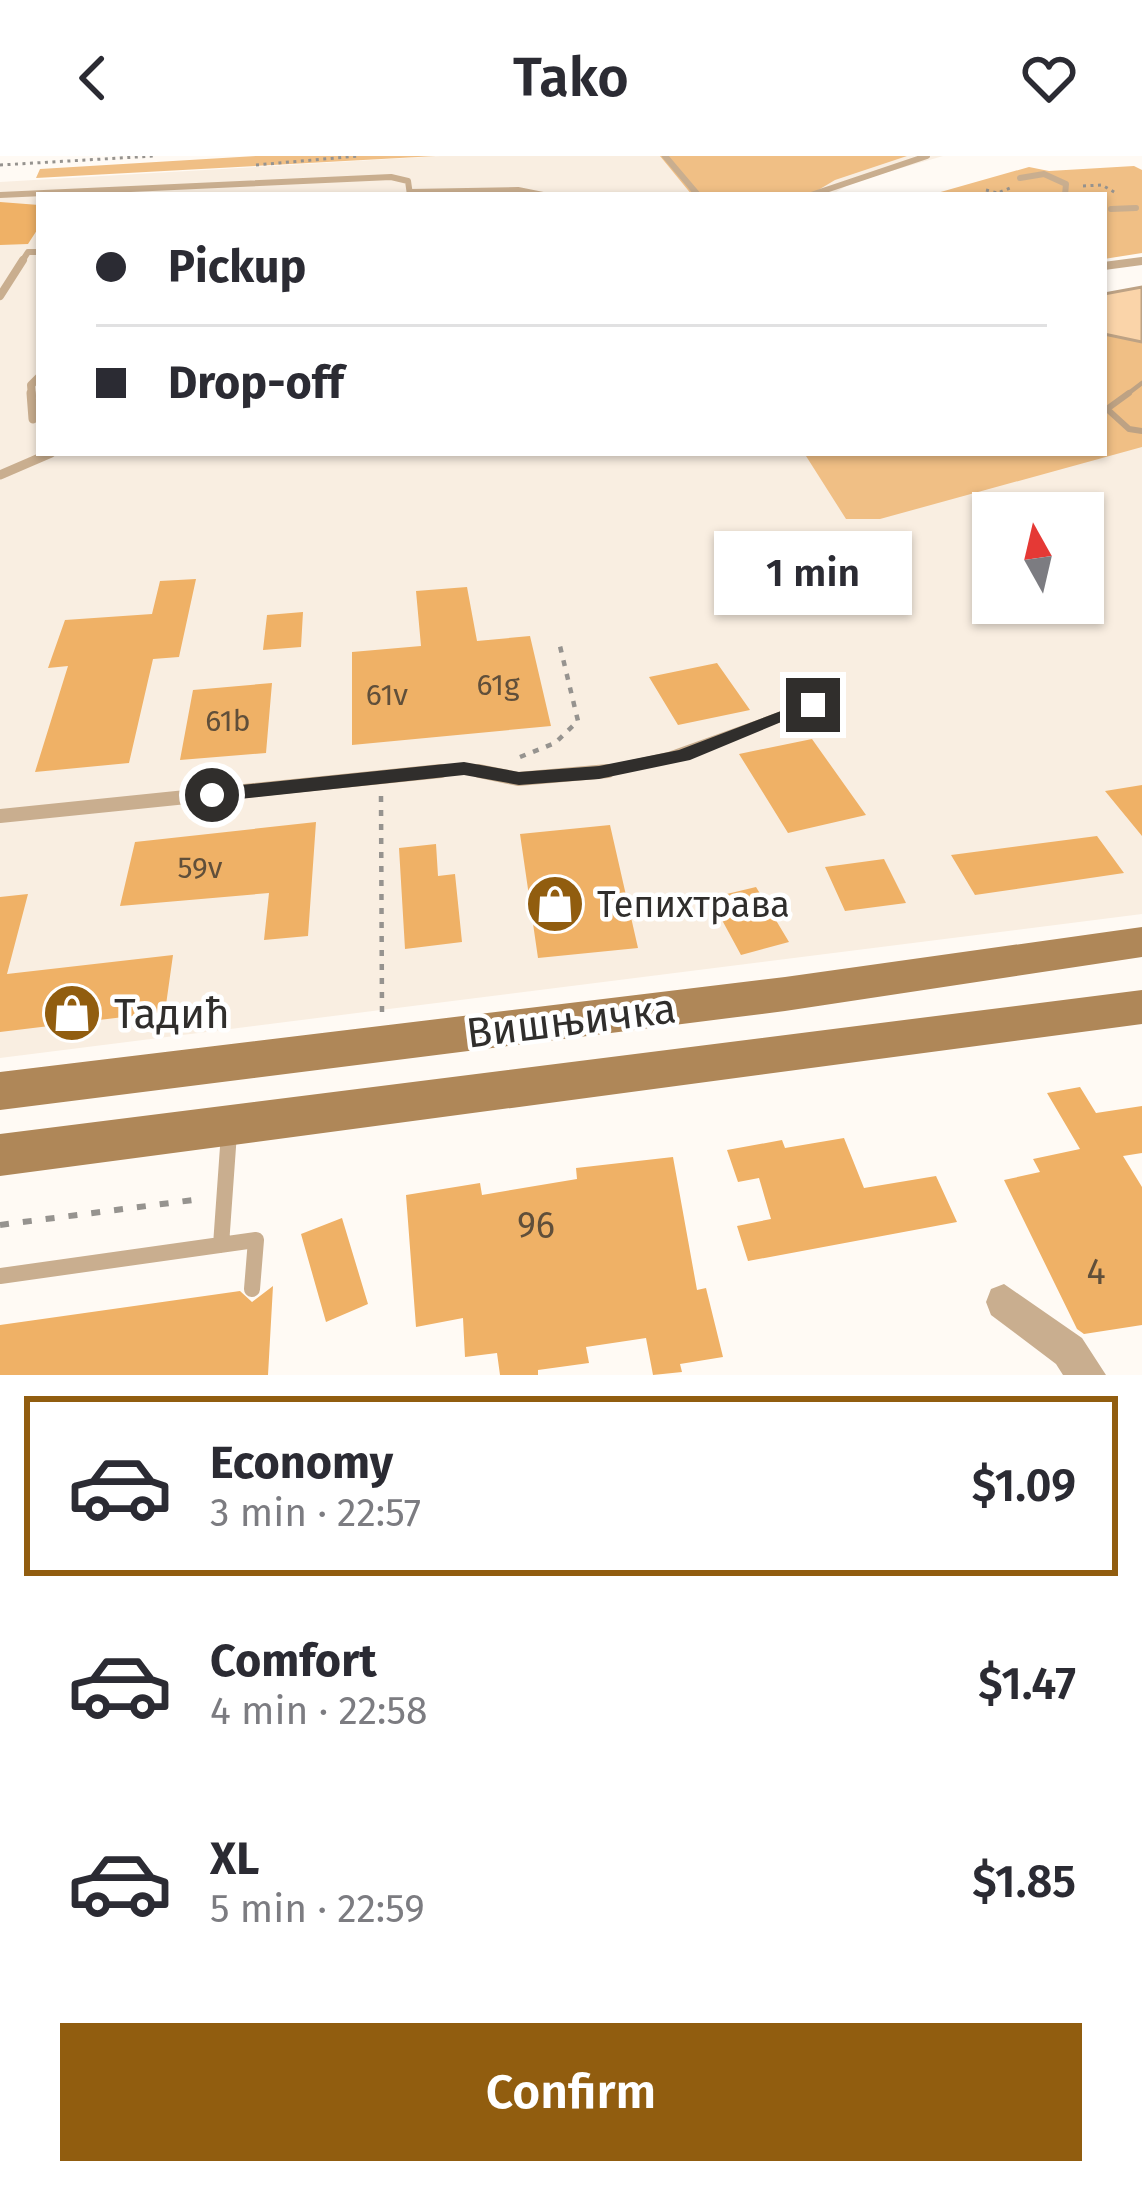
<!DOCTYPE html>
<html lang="en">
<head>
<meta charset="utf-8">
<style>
	:root { --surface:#fff; --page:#f7f7f7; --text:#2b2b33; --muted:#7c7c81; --line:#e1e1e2; --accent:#915d0f }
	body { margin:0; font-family:"Fira Sans",sans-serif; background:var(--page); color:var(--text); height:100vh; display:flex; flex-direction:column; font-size:45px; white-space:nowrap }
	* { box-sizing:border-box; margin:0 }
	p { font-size:39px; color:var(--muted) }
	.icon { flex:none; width:66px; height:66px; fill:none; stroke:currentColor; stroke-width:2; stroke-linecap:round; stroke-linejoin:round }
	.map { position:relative; height:1219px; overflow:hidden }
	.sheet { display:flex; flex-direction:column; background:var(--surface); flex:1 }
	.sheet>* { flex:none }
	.guide { position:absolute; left:36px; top:36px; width:1071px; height:264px; border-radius:0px; box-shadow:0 3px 9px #0004; display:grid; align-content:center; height:264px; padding:0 60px; background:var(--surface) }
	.needle { width:78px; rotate:352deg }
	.tools { position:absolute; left:972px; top:336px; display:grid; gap:24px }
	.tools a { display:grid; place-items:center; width:132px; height:132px; border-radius:0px; background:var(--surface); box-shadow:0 3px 9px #0004; font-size:60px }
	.end { position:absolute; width:54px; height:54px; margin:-27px; border:15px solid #302e2c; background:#fff; box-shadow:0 0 0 6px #fff }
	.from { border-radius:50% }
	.bubble { position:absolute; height:84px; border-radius:0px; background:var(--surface); box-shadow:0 3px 9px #0004; font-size:39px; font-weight:600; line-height:84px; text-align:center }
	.guide b { display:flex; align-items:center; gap:42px; height:114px; font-size:45px }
	.guide b+b { border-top:3px solid var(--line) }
	.guide i { width:30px; height:30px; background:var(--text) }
	ul { padding:21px 0 0; list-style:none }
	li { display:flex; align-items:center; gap:36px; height:180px; margin:0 24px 18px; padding:0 36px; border:6px solid transparent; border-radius:0px }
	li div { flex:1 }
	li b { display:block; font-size:45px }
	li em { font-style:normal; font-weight:600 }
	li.active { border-color:var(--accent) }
	li>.icon { width:108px; height:108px; stroke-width:1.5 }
	.cta { display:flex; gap:24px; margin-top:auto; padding:24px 60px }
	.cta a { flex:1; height:138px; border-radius:0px; background:var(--accent); color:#fff; font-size:48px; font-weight:600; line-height:138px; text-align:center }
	header { display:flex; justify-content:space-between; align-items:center; height:156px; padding:0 60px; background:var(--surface); font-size:54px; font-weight:600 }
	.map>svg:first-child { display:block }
	.built { fill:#f9eee1; fill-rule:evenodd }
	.green { fill:#f0bf85 }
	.water { fill:#fad4a9; stroke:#bda284; stroke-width:3 }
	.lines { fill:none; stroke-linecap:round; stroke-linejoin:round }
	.stream-far1 { stroke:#bda284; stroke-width:4.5 }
	.stream { stroke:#bda284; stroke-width:6 }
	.building { fill:#efb166 }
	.path-far2 { stroke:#96938f; stroke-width:3; stroke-dasharray:3 4.5; stroke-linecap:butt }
	.path-far1 { stroke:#96938f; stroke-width:4.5; stroke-dasharray:6 8; stroke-linecap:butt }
	.path { stroke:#96938f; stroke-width:6; stroke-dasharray:9 14; stroke-linecap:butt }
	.lane-far5 { stroke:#c9ae8f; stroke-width:6 }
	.lane-far4 { stroke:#c9ae8f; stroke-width:8 }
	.lane-far3 { stroke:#c9ae8f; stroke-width:9 }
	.lane-far2 { stroke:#c9ae8f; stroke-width:10 }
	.lane-far1 { stroke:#c9ae8f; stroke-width:14 }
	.lane { stroke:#c9ae8f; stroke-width:16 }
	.street { fill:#c9ae8f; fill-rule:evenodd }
	.secondary { fill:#af8758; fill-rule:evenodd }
	.route { fill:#302e2c }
	.labels { text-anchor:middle; stroke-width:9; stroke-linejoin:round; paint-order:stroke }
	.number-label { font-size:30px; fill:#604f3a }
	.poi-label { font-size:36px; fill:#302e2c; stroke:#fff; text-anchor:start }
	.near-number-label { font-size:36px; fill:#604f3a }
	.near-poi-label { font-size:42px; fill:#302e2c; stroke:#fff; text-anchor:start }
	.near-street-label { font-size:42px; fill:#302e2c; stroke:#fff }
</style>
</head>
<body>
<header><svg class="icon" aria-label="back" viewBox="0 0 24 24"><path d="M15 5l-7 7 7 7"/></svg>Tako<svg class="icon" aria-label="heart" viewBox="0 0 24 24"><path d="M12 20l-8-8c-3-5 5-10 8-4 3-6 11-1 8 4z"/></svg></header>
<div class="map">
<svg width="1142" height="1219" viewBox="0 0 1142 1219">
	<rect width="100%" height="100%" fill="#fffaf4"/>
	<path class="built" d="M441 0H943L853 26 831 39H39V297H1104V178L1142 186V758L0 902V26ZM993 357H1083V447H993Z"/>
	<path class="green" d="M256 0H436L36 22 40 13Z
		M660 0H907L835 24 810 39H692Z
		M1134 10 1142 14V97L1104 103V39H930L1029 11 1049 15Z
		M1104 178 1142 186V291L880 363H846L806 300 1104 297Z"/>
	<path class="water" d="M1142 131V186L1104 178V138Z"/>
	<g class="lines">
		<path class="stream-far1" d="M1125 240 1142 227"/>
		<path class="stream" d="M1129 237 1107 253 1129 273 1142 275"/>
	</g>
	<path class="building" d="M0 46 39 49V71L28 88 0 89Z
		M196 423 179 501 153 503 129 607 35 616 68 510 48 512 65 464 152 458 160 425Z
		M467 431 477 485 530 480 551 570 352 589V496L421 490 416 435Z
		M303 456 301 491 263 494 267 459Z
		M717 507 750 554 678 569 649 521Z
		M272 527 266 597 180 604 193 534Z
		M812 583 866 659 788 677 739 598Z
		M1142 629V680L1105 635Z
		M316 666 308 780 264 784 269 737 120 750 135 686Z
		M610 669 638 792 538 802 520 678Z
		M1097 680 1124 717 975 739 951 699Z
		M436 688 438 720 455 718 462 786 405 793 399 692Z
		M884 703 906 747 845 755 825 711Z
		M756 731 789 786 741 799 710 742Z
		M28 738 7 818 173 799 165 856 0 876V741Z
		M1080 931 1096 957 1142 950V997L1123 1000 1142 1031V1169L1084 1178 1077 1173 1004 1024 1040 1016 1033 1003 1080 993 1047 937Z
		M844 982 864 1032 936 1020 957 1066 748 1105 737 1070 771 1063 759 1022 738 1026 727 994 782 984 785 992Z
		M673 1001 697 1134 706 1132 723 1201 680 1208 682 1216 653 1219 646 1182 586 1191 589 1207 538 1214V1219H500L497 1197 465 1201 463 1162 416 1171 406 1039 480 1027 482 1039 577 1023 576 1012Z
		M342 1062 368 1148 326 1166 301 1078Z
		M273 1130 268 1219H0V1169L240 1135 252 1146Z"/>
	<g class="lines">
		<path class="path-far2" d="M0 9 154 0
			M256 9 358 0
			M1083 30 1102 29 1116 37
			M986 34 1005 39
			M993 39 1010 32"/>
		<path class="path-far1" d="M520 601 555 587 578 565 559 486
			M381 640 382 856"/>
		<path class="path" d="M0 1069 201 1043"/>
		<path class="lane-far5" d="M665 0 698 39
			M1020 22 1044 18 1066 28 1065 39
			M410 36 518 34 543 39
			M0 39 391 21 408 25 410 39
			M811 39 927 0
			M1111 53 1136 52
			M21 107 28 96H39
			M1128 107 1142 105"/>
		<path class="lane-far4" d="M1104 110 1142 105
			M0 140 23 104
			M32 240 31 229 39 221"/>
		<path class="lane-far3" d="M31 237 33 263
			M0 319 51 297"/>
		<path class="lane-far2" d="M411 618 464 613 492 618
			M591 618 669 601 813 549"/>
		<path class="lane-far1" d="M479 615 518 623 608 615
			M0 660 441 615"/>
		<path class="lane" d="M221 1089 229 977
			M0 1120 256 1084 252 1133"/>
		<path class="street" d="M1004 1128 1082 1182 1106 1219H1063L1056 1208 991 1159 986 1146 991 1133Z"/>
		<path class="secondary" d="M1142 771V801L785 855 0 954V916L785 821Z
			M1142 834V868L0 1020V978Z"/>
	</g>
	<path class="route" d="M807 545 822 549 690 604 599 623 519 629 464 619 212 646 201 639 212 632 464 606 519 616 599 610 679 594Z"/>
	<defs>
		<g id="shop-disc" transform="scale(3)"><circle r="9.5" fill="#915d0f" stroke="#fff"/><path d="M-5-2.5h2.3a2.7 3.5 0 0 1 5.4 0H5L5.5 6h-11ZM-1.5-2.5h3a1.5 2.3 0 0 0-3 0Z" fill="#fff"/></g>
	</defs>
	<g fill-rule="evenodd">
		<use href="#shop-disc" x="555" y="748"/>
		<use href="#shop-disc" x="72" y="857"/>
	</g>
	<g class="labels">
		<g class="number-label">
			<text x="498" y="539">61g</text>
			<text x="387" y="549">61v</text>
			<text x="228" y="575">61b</text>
			<text x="200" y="722">59v</text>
		</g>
		<g class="poi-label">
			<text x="597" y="761">Тепихтрава</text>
		</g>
		<g class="near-number-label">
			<text x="536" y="1082">96</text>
			<text x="1096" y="1128">4</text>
		</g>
		<g class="near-poi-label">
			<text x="114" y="872">Тадић</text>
		</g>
		<g class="near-street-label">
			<text transform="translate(571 864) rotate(-7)" y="15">Вишњичка</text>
		</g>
	</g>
</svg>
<div class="tools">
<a><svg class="needle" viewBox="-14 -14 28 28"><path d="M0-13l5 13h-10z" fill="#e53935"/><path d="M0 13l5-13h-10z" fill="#7c7c81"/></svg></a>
</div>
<i class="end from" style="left:212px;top:639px"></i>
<i class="end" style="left:813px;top:549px"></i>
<div class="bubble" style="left:714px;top:375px;width:198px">1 min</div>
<div class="guide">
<b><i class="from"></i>Pickup</b>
<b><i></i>Drop-off</b>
</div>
</div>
<section class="sheet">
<ul>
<li class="active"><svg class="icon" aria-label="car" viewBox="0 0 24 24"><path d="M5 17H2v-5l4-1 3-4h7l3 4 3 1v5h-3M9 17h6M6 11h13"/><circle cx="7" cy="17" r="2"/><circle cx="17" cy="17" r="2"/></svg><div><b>Economy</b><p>3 min · 22:57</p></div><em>$1.09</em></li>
<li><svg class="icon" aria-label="car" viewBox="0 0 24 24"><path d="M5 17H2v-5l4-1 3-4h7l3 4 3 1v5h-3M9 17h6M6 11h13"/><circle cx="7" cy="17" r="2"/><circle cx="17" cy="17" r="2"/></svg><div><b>Comfort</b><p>4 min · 22:58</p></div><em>$1.47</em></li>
<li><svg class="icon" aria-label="car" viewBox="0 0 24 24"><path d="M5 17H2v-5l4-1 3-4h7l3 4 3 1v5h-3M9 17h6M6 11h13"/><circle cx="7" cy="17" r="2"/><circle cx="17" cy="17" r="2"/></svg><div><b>XL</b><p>5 min · 22:59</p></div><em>$1.85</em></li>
</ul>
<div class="cta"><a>Confirm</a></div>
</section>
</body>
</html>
